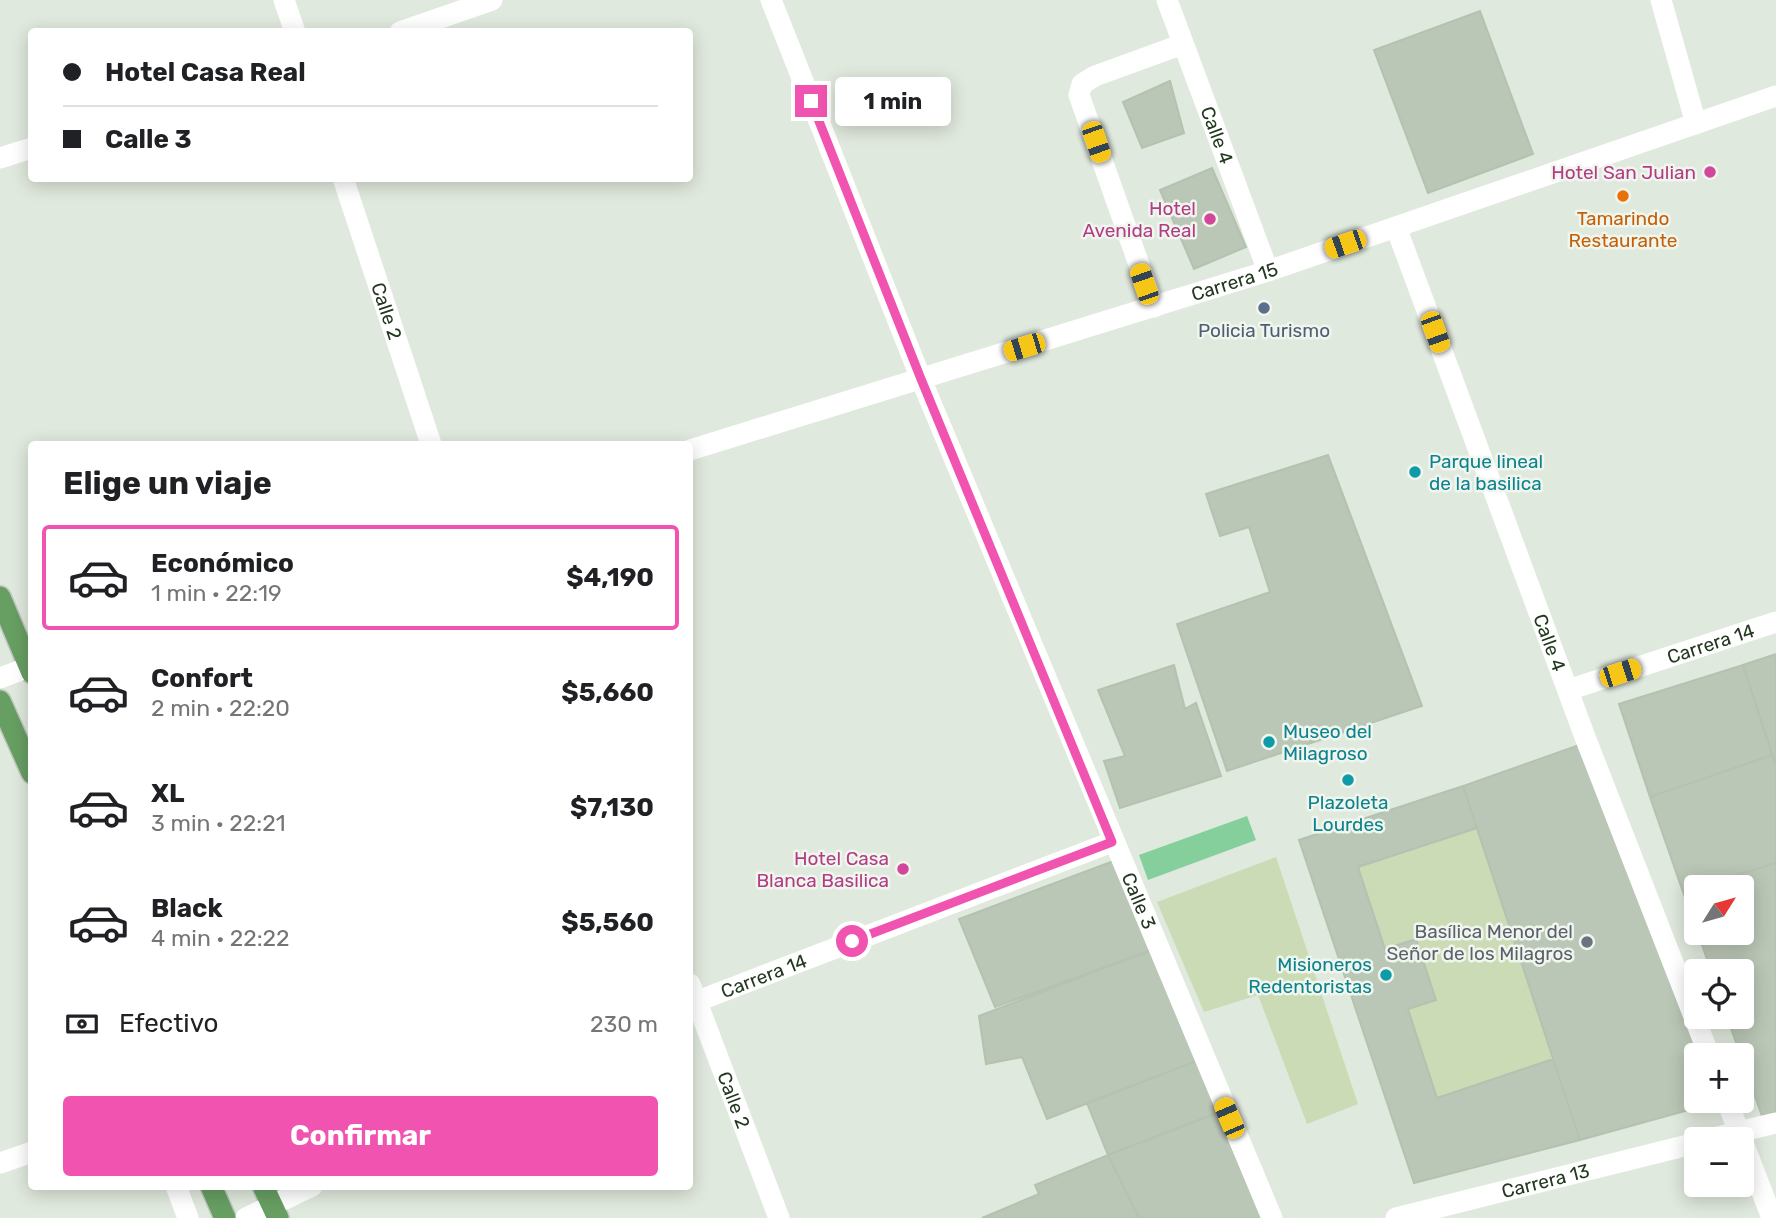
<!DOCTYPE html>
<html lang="es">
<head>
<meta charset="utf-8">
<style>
	:root { --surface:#fff; --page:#f2f2f2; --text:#202124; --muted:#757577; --line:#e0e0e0; --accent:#f054b0 }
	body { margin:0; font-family:Rubik,sans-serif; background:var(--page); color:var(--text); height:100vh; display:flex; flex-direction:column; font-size:26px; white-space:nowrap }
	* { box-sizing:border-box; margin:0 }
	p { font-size:23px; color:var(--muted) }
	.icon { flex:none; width:38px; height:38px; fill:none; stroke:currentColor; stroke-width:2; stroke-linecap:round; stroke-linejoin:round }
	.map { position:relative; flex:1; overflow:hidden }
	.panel { position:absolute; left:28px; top:441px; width:665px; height:749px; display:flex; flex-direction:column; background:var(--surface); border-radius:7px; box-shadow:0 4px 18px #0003 }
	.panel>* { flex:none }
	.guide { position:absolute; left:28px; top:28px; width:665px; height:154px; border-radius:7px; box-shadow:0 4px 18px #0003; display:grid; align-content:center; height:154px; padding:0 35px; background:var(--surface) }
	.needle { width:46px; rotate:53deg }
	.fabs { position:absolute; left:1684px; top:875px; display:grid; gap:14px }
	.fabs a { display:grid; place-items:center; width:70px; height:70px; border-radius:7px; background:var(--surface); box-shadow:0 4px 18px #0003; font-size:35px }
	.end { position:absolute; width:32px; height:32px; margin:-16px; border:9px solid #f054b0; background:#fff; box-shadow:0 0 0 4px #fff }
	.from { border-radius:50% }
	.bubble { position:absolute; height:49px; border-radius:7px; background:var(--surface); box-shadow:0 4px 18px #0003; font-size:23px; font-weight:700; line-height:49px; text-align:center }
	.car { position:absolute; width:21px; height:42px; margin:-21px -10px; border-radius:9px; box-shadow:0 0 5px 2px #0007; background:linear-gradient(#f5c518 24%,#345 0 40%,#f5c518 0 76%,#345 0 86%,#f5c518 0) }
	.guide b { display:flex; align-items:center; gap:24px; height:66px; font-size:26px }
	.guide b+b { border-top:2px solid var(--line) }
	.guide i { width:18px; height:18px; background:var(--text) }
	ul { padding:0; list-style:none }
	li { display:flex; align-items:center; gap:21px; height:105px; margin:0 14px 10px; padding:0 21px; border:4px solid transparent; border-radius:7px }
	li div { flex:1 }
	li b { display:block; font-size:26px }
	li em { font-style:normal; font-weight:700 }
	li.on { border-color:var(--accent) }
	li>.icon { width:63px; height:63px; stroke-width:1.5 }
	h2 { padding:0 35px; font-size:32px; line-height:84px }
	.pay { display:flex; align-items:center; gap:18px; height:77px; padding:0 35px; font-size:26px }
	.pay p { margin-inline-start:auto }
	.action { display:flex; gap:14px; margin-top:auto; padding:14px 35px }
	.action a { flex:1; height:80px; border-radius:7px; background:var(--accent); color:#fff; font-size:28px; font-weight:700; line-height:80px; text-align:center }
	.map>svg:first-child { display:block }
	.green { fill:#cbdbb6 }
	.water { fill:#84cf9c }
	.building { fill:#bac6b6; stroke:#b4c2b0; stroke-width:2 }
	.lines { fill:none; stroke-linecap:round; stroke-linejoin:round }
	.major-casing { stroke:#c1c7c0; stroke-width:24 }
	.minor { stroke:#fff; stroke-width:21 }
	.major { stroke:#679e62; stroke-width:21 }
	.route { stroke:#f054b0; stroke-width:9 }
	.hotel-dot { fill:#d1479c; stroke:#f0f6ed; stroke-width:2.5 }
	.food-dot { fill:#e8710a; stroke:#f0f6ed; stroke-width:2.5 }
	.service-dot { fill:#5c6f8a; stroke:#f0f6ed; stroke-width:2.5 }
	.culture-dot { fill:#0f9aa8; stroke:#f0f6ed; stroke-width:2.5 }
	.worship-dot { fill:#6b7280; stroke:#f0f6ed; stroke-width:2.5 }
	.labels { text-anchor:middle; stroke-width:5; stroke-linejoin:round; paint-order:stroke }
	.street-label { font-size:19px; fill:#22381f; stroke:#f0f6ed }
	.hotel-label { font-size:19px; fill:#b23c85; stroke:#f0f6ed; text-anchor:end }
	.food-label { font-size:19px; fill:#c56008; stroke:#f0f6ed }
	.service-label { font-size:19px; fill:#4e5e75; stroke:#f0f6ed }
	.culture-label { font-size:19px; fill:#0d838f; stroke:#f0f6ed; text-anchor:start }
	.worship-label { font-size:19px; fill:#5b616d; stroke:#f0f6ed; text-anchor:end }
</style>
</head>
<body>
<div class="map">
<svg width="1776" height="1218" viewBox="0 0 1776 1218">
	<rect width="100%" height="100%" fill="#e0e9dd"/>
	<path class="green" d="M1477 828 1553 1059 1437 1098 1408 1009 1436 999 1385 949 1358 867Z
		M1276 857 1358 1104 1307 1124 1258 995 1204 1012 1157 902Z"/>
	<path class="water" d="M1247 816 1256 840 1148 880 1139 855Z"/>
	<path class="building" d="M1480 11 1533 154 1428 193 1374 50Z
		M1170 81 1184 133 1142 148 1123 102Z
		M1212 168 1246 247 1194 269 1160 190Z
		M1328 455 1422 706 1227 771 1177 624 1270 592 1249 527 1220 536 1206 494Z
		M1776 654V766L1743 665Z
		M1174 665 1185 709 1196 703 1221 776 1120 808 1104 761 1125 756 1098 690Z
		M1743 665 1772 755 1650 797 1619 704Z
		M1582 744 1703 1055H1696V1101H1721L1580 1140 1463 786Z
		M1772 755 1776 766V863L1683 892 1650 797Z
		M1463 786 1477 828 1358 867 1385 949 1416 939 1436 1000 1408 1009 1437 1098 1553 1059 1580 1140 1414 1183 1299 840Z
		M1116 860 1154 949 995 1007 959 919Z
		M1776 863V1112L1762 1116 1727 1017H1741V971H1711L1698 933H1741V887H1699Z
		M1696 888V928L1683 892Z
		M1154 949 1199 1060 1047 1119 1022 1057 986 1064 979 1016Z
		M1199 1060 1217 1113 1108 1155 1087 1103Z
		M1217 1113 1263 1218H1139L1108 1155Z
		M1108 1155 1139 1218H982L1039 1194 1035 1185Z"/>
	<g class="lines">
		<g class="major-casing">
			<path id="major" d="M0 597 32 673
				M0 701 32 773
				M211 1186 225 1218
				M263 1186 278 1218"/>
		</g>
		<g class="minor">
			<path d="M284 0 295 32"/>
			<path id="s1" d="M771 0 921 379 1272 1218"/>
			<path id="s2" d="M1167 0 1268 271"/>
			<path d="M1661 0 1696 124"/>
			<path d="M400 32 492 0"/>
			<path d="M0 158 32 148"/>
			<path id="s3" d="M343 178 431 444"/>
			<path id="s4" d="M1396 227 1585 737 1709 1055"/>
			<path d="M1154 307 1079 95 1082 84 1095 76 1183 44"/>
			<path id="s5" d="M690 450 1268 271 1776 96"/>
			<path d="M0 678 32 666"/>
			<path id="s6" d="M1568 690 1776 622"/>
			<path id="s7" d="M690 984 779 1218"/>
			<path id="s8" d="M690 1004 1112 842"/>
			<path d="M1727 1101 1772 1218"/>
			<path d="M1709 1139 1776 1123"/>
			<path d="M0 1163 32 1152"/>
			<path d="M176 1186 188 1218"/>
			<path d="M246 1218 312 1186"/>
			<path id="s9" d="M1396 1218 1696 1143"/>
		</g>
		<use href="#major" class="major"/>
	</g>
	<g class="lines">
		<path class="route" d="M811 101 921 379 1112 842 852 941"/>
	</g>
	<g class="hotel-dot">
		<circle cx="1710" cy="172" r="7"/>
		<circle cx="1210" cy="219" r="7"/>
		<circle cx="903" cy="869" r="7"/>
	</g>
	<circle class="food-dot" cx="1623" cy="196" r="7"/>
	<circle class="service-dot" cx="1264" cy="308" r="7"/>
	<g class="culture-dot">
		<circle cx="1415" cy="472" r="7"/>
		<circle cx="1269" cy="742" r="7"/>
		<circle cx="1348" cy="780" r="7"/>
		<circle cx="1386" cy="975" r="7"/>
	</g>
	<circle class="worship-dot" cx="1587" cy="942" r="7"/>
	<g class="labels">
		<g class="street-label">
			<text dy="7" stroke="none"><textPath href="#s2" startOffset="144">Calle 4</textPath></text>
			<text dy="7" stroke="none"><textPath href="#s5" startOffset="570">Carrera 15</textPath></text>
			<text dy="7" stroke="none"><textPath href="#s3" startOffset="140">Calle 2</textPath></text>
			<text dy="7" stroke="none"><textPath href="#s4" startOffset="443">Calle 4</textPath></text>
			<text dy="7" stroke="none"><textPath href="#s6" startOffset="150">Carrera 14</textPath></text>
			<text dy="7" stroke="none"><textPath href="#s1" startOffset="973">Calle 3</textPath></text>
			<text dy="7" stroke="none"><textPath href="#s8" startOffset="79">Carrera 14</textPath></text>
			<text dy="7" stroke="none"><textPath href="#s7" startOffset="124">Calle 2</textPath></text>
			<text dy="7" stroke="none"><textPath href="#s9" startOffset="154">Carrera 13</textPath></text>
		</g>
		<g class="hotel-label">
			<text x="1696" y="179">Hotel San Julian</text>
			<text x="1196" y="215">Hotel<tspan x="1196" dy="22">Avenida Real</tspan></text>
			<text x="889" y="865">Hotel Casa<tspan x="889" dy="22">Blanca Basilica</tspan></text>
		</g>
		<g class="food-label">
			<text x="1623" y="225">Tamarindo<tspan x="1623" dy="22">Restaurante</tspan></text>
		</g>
		<g class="service-label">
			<text x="1264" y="337">Policia Turismo</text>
		</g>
		<g class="culture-label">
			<text x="1429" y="468">Parque lineal<tspan x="1429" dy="22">de la basilica</tspan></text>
			<text x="1283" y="738">Museo del<tspan x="1283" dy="22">Milagroso</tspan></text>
			<text x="1348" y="809" text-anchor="middle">Plazoleta<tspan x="1348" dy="22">Lourdes</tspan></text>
			<text x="1372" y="971" text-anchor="end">Misioneros<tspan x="1372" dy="22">Redentoristas</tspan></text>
		</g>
		<g class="worship-label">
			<text x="1573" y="938">Basílica Menor del<tspan x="1573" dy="22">Señor de los Milagros</tspan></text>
		</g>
	</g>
</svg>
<div class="fabs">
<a><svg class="needle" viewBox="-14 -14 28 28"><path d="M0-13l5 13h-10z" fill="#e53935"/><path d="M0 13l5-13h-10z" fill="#757577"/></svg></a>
<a><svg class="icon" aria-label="locate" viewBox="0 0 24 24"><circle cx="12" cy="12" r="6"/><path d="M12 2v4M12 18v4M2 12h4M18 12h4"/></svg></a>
<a>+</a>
<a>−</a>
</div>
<i class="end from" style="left:852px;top:941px"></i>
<i class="end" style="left:811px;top:101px"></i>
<div class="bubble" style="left:835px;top:77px;width:116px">1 min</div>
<i class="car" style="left:1096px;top:142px;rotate:161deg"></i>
<i class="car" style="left:1345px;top:244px;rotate:251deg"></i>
<i class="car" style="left:1144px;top:284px;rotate:341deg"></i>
<i class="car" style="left:1435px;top:332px;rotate:160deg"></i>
<i class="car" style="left:1024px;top:347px;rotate:253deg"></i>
<i class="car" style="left:1620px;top:673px;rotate:72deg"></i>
<i class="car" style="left:1229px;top:1118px;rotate:337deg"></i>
<div class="guide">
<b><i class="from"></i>Hotel Casa Real</b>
<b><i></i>Calle 3</b>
</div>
<section class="panel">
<h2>Elige un viaje</h2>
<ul>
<li class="on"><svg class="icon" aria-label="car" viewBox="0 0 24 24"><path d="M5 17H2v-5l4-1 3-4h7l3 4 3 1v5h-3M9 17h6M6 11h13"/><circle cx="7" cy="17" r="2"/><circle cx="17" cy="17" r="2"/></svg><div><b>Económico</b><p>1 min · 22:19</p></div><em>$4,190</em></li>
<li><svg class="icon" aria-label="car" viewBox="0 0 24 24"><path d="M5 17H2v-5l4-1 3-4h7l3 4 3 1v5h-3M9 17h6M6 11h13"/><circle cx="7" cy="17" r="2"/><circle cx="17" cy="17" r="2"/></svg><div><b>Confort</b><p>2 min · 22:20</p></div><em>$5,660</em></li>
<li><svg class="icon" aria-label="car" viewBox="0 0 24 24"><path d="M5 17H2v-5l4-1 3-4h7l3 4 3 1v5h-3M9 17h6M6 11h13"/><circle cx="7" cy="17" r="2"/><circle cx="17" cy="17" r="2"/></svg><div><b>XL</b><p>3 min · 22:21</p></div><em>$7,130</em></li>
<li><svg class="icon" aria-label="car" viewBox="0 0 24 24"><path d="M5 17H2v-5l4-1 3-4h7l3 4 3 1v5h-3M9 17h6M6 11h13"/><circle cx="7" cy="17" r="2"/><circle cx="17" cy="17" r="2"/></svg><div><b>Black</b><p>4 min · 22:22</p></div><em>$5,560</em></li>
</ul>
<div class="pay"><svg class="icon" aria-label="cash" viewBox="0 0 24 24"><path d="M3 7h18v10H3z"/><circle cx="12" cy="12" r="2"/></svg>Efectivo<p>230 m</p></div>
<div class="action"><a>Confirmar</a></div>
</section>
</div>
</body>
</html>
